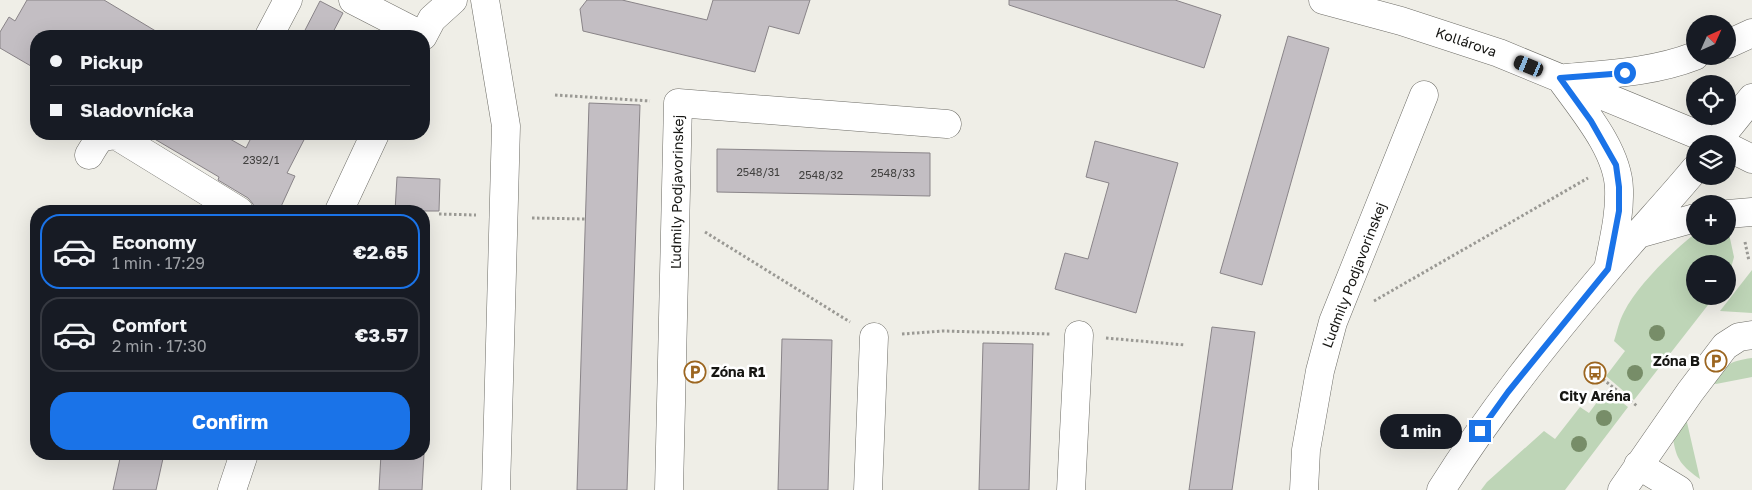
<!DOCTYPE html>
<html lang="en">
<head>
<meta charset="utf-8">
<style>
	:root { --surface:#171b24; --page:#242831; --text:#f1f3f6; --muted:#9ea1a6; --line:#363941; --accent:#1a73e8 }
	body { margin:0; font-family:"Golos Text",sans-serif; background:var(--page); color:var(--text); height:100vh; display:flex; flex-direction:column; font-size:19px; white-space:nowrap }
	* { box-sizing:border-box; margin:0 }
	p { font-size:16px; color:var(--muted) }
	.icon { flex:none; width:28px; height:28px; fill:none; stroke:currentColor; stroke-width:2; stroke-linecap:round; stroke-linejoin:round }
	.map { position:relative; flex:1; overflow:hidden }
	.details { position:absolute; left:30px; top:205px; width:400px; height:255px; display:flex; flex-direction:column; background:var(--surface); border-radius:20px; box-shadow:0 5px 20px #0002 }
	.details>* { flex:none }
	.top-card { position:absolute; left:30px; top:30px; width:400px; height:110px; border-radius:20px; box-shadow:0 5px 20px #0002; display:grid; align-content:center; height:110px; padding:0 20px; background:var(--surface) }
	.needle { width:32px; rotate:45deg }
	.fabs { position:absolute; left:1686px; top:15px; display:grid; gap:10px }
	.fabs a { display:grid; place-items:center; width:50px; height:50px; border-radius:50%; background:var(--surface); box-shadow:0 5px 20px #0002; font-size:25px }
	.end { position:absolute; width:22px; height:22px; margin:-11px; border:6px solid #1a73e8; background:#fff; box-shadow:0 0 0 2px #fff }
	.from { border-radius:50% }
	.bubble { position:absolute; height:35px; border-radius:18px; background:var(--surface); box-shadow:0 5px 20px #0002; font-size:16px; font-weight:700; line-height:35px; text-align:center }
	.car { position:absolute; width:15px; height:30px; margin:-15px -8px; border-radius:6px; box-shadow:0 0 4px 1px #0007; background:linear-gradient(#222 24%,#8ab4d8 0 40%,#222 0 76%,#8ab4d8 0 86%,#222 0) }
	.top-card b { display:flex; align-items:center; gap:18px; height:48px; font-size:19px }
	.top-card b+b { border-top:1px solid var(--line) }
	.top-card i { width:12px; height:12px; background:var(--text) }
	ul { padding:9px 0 0; list-style:none }
	li { display:flex; align-items:center; gap:15px; height:75px; margin:0 10px 8px; padding:0 10px; border:2px solid var(--line); border-radius:20px }
	li div { flex:1 }
	li b { display:block; font-size:19px }
	li em { font-style:normal; font-weight:700 }
	li.on { border-color:var(--accent) }
	li>.icon { width:45px; height:45px; stroke-width:1.5 }
	.cta { display:flex; gap:10px; margin-top:auto; padding:10px 20px }
	.cta a { flex:1; height:58px; border-radius:20px; background:var(--accent); color:#fff; font-size:20px; font-weight:700; line-height:58px; text-align:center }
	.map>svg:first-child { display:block }
	.green { fill:#bed5b7 }
	.building { fill:#c3bec3; stroke:#898488 }
	.lines { fill:none; stroke-linecap:round; stroke-linejoin:round }
	.minor-casing { stroke:#6e6d67; stroke-width:29 }
	.path { stroke:#9a9994; stroke-width:3; stroke-dasharray:2.5 2.5; stroke-linecap:butt }
	.minor { stroke:#fff; stroke-width:28 }
	.tree { fill:#778d68 }
	.route { stroke:#1a73e8; stroke-width:6 }
	.labels { text-anchor:middle; stroke-width:5; stroke-linejoin:round; paint-order:stroke }
	.number-label { font-size:11px; fill:#41403f }
	.street-label { font-size:14px; fill:#161613; stroke:#fff }
	.poi-label { font-size:14px; font-weight:bold; fill:#161613; stroke:#fff; text-anchor:end }
</style>
</head>
<body>
<div class="map">
<svg width="1752" height="490" viewBox="0 0 1752 490">
	<rect width="100%" height="100%" fill="#efeee7"/>
	<path class="green" d="M1728 229 1734 257 1728 279V264H1695V296H1715L1634 400 1606 376 1625 351 1614 341C1617 332 1619 321 1624 312 1637 286 1669 255 1692 236L1695 235V236H1728Z
		M1752 270V313L1720 311Z
		M1752 358V377L1716 384 1712 383C1725 365 1729 361 1752 358Z
		M1606 390 1628 407 1565 490H1481L1487 482 1544 431 1555 439 1580 407 1589 413Z
		M1686 418 1700 479C1682 466 1676 460 1673 438Z"/>
	<path class="building" d="M27 0H104L164 36H36V69L0 48V32L9 17 15 21Z
		M587 0H622L707 20 713 0H810L799 34 769 26 755 72 583 31 580 9Z
		M1009 0H1175L1221 15 1204 68 1009 5Z
		M320 1 343 13 331 36H302Z
		M1288 36 1329 48 1262 285 1220 273Z
		M589 103 640 105 627 490H577Z
		M146 134H221L246 148 253 134H307L287 173 295 176 279 211H255L253 204 248 198 218 180 219 177Z
		M1095 141 1178 163 1136 313 1055 289 1065 253 1088 259 1109 183 1086 177Z
		M717 149 930 153V196L717 192Z
		M397 177 440 179 439 211H395Z
		M1212 327 1255 332 1232 490H1189Z
		M782 339 832 340 828 490H778Z
		M983 343 1033 344 1029 490H979Z
		M121 454H164L156 490H113Z
		M381 454H424L422 490H379Z"/>
	<g class="lines">
		<g class="minor-casing">
			<path id="minor" d="M353 0 423 36
				M485 0 506 126 496 490
				M1323 0 1401 21 1499 53 1720 144
				M269 36 288 0
				M423 36 432 19 453 0
				M1728 44 1752 33
				M1560 78C1582 109 1618 150 1619 189 1620 216 1613 242 1608 269
				M1566 78C1609 74 1654 72 1695 56
				M1715 144 1752 98
				M1728 147 1752 159
				M89 155C98 140 99 135 117 136L239 211
				M339 211 375 134
				M1728 214 1752 212
				M1638 234 1695 218
				M1638 465 1679 490
				M232 490 244 454
				M669 490 678 103 947 124
				M868 490 874 337
				M1071 490 1079 335
				M1304 490 1306 450 1320 371 1333 322 1424 95
				M1441 490C1490 412 1548 340 1608 269 1636 235 1667 203 1695 169
				M1622 490 1690 392 1725 346 1739 337 1752 335"/>
		</g>
		<path class="path" d="M555 95 650 101
			M439 214 476 215
			M532 218 586 219
			M705 232 850 322
			M1745 242 1749 261
			M1374 301 1588 178
			M902 334 943 331 1050 334
			M1106 338 1185 345
			M1595 373 1637 406"/>
		<use href="#minor" class="minor"/>
	</g>
	<g class="tree">
		<circle cx="1657" cy="333" r="8"/>
		<circle cx="1635" cy="373" r="8"/>
		<circle cx="1604" cy="418" r="8"/>
		<circle cx="1579" cy="444" r="8"/>
	</g>
	<g class="lines">
		<path class="route" d="M1480 431 1508 392 1608 269 1619 211V187L1616 165 1591 121 1560 78 1625 73"/>
	</g>
	<defs>
		<g id="parking-ring" transform="scale(1.125)"><circle r="9.5" fill="#fff" stroke="#9c6620" stroke-width="1.5"/><path d="M-3.5-5.5H1a3.5 3.5 0 0 1 0 7H-1V5.5H-3.5ZM-1-3.4V-.6H.8a1.4 1.4 0 0 0 0-2.8Z" fill="#9c6620"/></g>
		<g id="bus-ring" transform="scale(1.125)"><circle r="9.5" fill="#fff" stroke="#9c6620" stroke-width="1.5"/><path d="M-5-6H5V4H4V6H2V4H-2V6H-4V4H-5ZM-3.5-4V0h7V-4ZM-3.5 1.2v1.5H-2V1.2ZM2 1.2v1.5H3.5V1.2Z" fill="#9c6620"/></g>
	</defs>
	<g fill-rule="evenodd">
		<use href="#parking-ring" x="1716" y="361"/>
		<use href="#parking-ring" x="695" y="372"/>
		<use href="#bus-ring" x="1595" y="373"/>
	</g>
	<g class="labels">
		<g class="number-label">
			<text x="261" y="164">2392/1</text>
			<text x="758" y="176">2548/31</text>
			<text x="893" y="177">2548/33</text>
			<text x="821" y="179">2548/32</text>
		</g>
		<g class="street-label">
			<text transform="translate(1466 42) rotate(19)" y="5">Kollárova</text>
			<text transform="translate(677 192) rotate(-89)" y="5">Ľudmily Podjavorinskej</text>
			<text transform="translate(1354 275) rotate(-69)" y="5">Ľudmily Podjavorinskej</text>
		</g>
		<g class="poi-label">
			<text x="1700" y="366">Zóna B</text>
			<text x="711" y="377" text-anchor="start">Zóna R1</text>
			<text x="1595" y="401" text-anchor="middle">City Aréna</text>
		</g>
	</g>
</svg>
<div class="fabs">
<a><svg class="needle" viewBox="-14 -14 28 28"><path d="M0-13l5 13h-10z" fill="#e53935"/><path d="M0 13l5-13h-10z" fill="#9ea1a6"/></svg></a>
<a><svg class="icon" aria-label="locate" viewBox="0 0 24 24"><circle cx="12" cy="12" r="6"/><path d="M12 2v4M12 18v4M2 12h4M18 12h4"/></svg></a>
<a><svg class="icon" aria-label="layers" viewBox="0 0 24 24"><path d="M12 4l9 5-9 5-9-5zM3 14l9 5 9-5"/></svg></a>
<a>+</a>
<a>−</a>
</div>
<i class="end from" style="left:1625px;top:73px"></i>
<i class="end" style="left:1480px;top:431px"></i>
<div class="bubble" style="left:1380px;top:414px;width:82px">1 min</div>
<i class="car" style="left:1529px;top:66px;rotate:292deg"></i>
<div class="top-card">
<b><i class="from"></i>Pickup</b>
<b><i></i>Sladovnícka</b>
</div>
<section class="details">
<ul>
<li class="on"><svg class="icon" aria-label="car" viewBox="0 0 24 24"><path d="M5 17H2v-5l4-1 3-4h7l3 4 3 1v5h-3M9 17h6M6 11h13"/><circle cx="7" cy="17" r="2"/><circle cx="17" cy="17" r="2"/></svg><div><b>Economy</b><p>1 min · 17:29</p></div><em>€2.65</em></li>
<li><svg class="icon" aria-label="car" viewBox="0 0 24 24"><path d="M5 17H2v-5l4-1 3-4h7l3 4 3 1v5h-3M9 17h6M6 11h13"/><circle cx="7" cy="17" r="2"/><circle cx="17" cy="17" r="2"/></svg><div><b>Comfort</b><p>2 min · 17:30</p></div><em>€3.57</em></li>
</ul>
<div class="cta"><a>Confirm</a></div>
</section>
</div>
</body>
</html>
